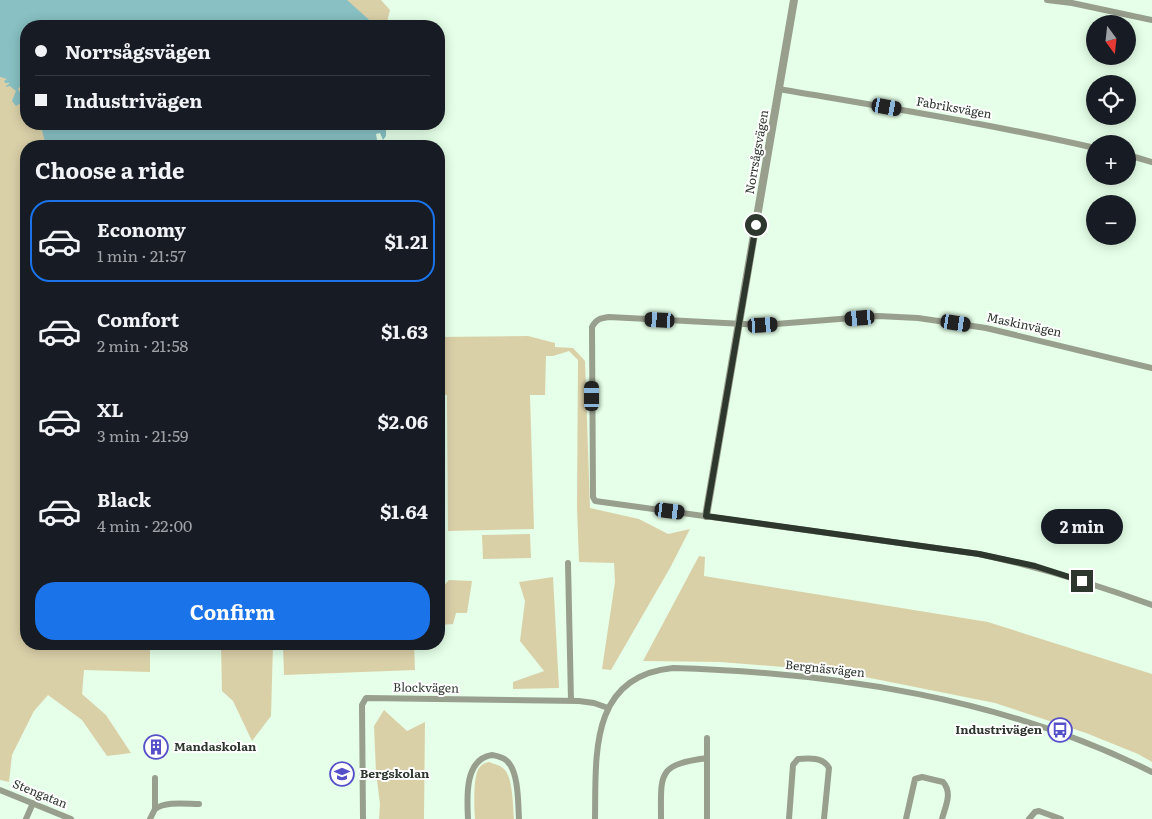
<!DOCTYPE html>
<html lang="en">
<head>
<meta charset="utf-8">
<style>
	:root { --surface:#171b24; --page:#242831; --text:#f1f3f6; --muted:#9ea1a6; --line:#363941; --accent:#1a73e8 }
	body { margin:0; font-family:Literata,serif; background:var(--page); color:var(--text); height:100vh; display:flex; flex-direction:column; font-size:19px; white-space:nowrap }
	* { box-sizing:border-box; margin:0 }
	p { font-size:16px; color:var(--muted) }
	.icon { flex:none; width:28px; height:28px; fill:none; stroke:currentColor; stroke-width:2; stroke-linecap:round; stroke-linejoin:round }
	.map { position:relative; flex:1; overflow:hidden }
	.drawer { position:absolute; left:20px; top:140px; width:425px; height:510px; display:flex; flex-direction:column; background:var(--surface); border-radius:20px; box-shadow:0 2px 12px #0003 }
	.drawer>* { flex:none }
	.banner { position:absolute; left:20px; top:20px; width:425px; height:110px; border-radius:20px; box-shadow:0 2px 12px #0003; display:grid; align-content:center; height:110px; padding:0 15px; background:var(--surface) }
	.needle { width:32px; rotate:165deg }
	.fabs { position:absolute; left:1086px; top:15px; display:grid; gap:10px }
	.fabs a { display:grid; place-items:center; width:50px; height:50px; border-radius:50%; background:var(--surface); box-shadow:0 2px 12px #0003; font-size:25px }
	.end { position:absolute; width:22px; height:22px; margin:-11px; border:6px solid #2d372e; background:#fff; box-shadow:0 0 0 2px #fff }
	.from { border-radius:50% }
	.bubble { position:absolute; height:35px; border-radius:18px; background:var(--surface); box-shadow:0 2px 12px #0003; font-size:16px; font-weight:700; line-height:35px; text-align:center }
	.car { position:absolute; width:15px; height:30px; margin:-15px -8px; border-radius:6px; box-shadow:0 0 4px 1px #0007; background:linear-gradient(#222 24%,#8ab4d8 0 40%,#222 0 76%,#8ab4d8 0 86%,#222 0) }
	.banner b { display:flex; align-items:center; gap:18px; height:48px; font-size:19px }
	.banner b+b { border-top:1px solid var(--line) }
	.banner i { width:12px; height:12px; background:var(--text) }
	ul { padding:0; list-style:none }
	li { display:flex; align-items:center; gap:15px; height:82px; margin:0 10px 8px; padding:0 5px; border:2px solid transparent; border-radius:20px }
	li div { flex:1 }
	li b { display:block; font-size:19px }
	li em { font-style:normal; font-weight:700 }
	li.current { border-color:var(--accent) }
	li>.icon { width:45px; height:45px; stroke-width:1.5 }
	h2 { padding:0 15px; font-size:22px; line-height:60px }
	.button { display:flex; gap:10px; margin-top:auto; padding:10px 15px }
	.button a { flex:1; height:58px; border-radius:20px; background:var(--accent); color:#fff; font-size:20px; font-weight:700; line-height:58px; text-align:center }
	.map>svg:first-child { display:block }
	.green { fill:#dad0a8 }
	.water { fill:#88c0c3 }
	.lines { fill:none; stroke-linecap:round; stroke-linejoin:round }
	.minor { stroke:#999f8d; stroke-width:6 }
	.tertiary { stroke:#999f8d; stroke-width:8 }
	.route { stroke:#2d372e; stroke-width:6 }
	.labels { text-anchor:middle; stroke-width:4; stroke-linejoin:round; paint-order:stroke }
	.street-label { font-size:12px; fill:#2d372e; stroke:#fff }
	.poi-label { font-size:12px; font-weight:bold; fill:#2d372e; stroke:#fff; text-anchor:start }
</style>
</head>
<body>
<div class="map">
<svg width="1152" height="819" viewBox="0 0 1152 819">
	<rect width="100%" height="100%" fill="#e5ffe8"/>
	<path class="green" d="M0 0H381L390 10 386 26H376L356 9 26 26V124H259L240 146H26V644H150V672L84 670 82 694 106 715 131 753 107 756 82 720 48 695 34 711 12 755 9 782 0 780Z
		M528 336 555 343V347L573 348 585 361 590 508 639 519 668 534 690 529 670 568 611 670 602 669 615 582 614 563 579 562 577 507 578 360 569 351 553 356H546L545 395H530L534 529 448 531 447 395H439V337Z
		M530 534 531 558 483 559 482 535Z
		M699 556 705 557 704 576 988 622 1152 674V762L1138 754 1086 733 995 703 835 671 720 662 643 661Z
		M553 577 559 688 513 689V682L544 671 520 641 525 601 519 582Z
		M449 580 472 581 467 613H456L453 624 439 625V591Z
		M221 644H273L271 716 252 741 233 701 222 691Z
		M283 644H414L415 670 284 675Z
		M384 710 407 731 425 722 424 819H379L380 804 376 772 374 726Z
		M489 762C494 764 500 765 504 769 513 777 513 807 514 819H475C474 808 473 776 479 768 482 764 485 763 489 762Z"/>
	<path class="water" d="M0 0H347L376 26H26V79L18 89 23 98 20 99 21 103 16 106 12 101 16 91 10 86 6 87V86L10 83H5L4 81 7 79 0 77Z
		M44 124H386V136L383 140 380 133 376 134 377 140 372 144V146H43L45 142 42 130Z"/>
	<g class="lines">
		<path class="minor" d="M1047 0 1072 3 1152 20
			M779 89C884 107 990 124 1095 148
			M1128 155 1152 162
			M1152 368 986 328 918 318 878 316 763 325 609 317C601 318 596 319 592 327L593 497 595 501 979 554C1038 567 1095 584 1152 605
			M568 563 571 701
			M0 790 71 819
			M155 809C166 801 186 804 199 804
			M26 819 33 803
			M150 819 155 809V778
			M363 819 362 705 366 698 579 701 594 703 608 708
			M468 819C467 798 464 759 492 755 497 756 503 757 507 761 519 772 518 804 519 819
			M595 819C596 755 589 676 673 668 838 673 1003 698 1152 772
			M661 819C661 773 657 765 707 758
			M707 819V738
			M789 819 793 765 798 759C809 758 823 757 829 768L824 819
			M906 819 915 779 922 777 943 782C953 793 945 807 942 819
			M1029 819 1035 812 1039 811 1061 819"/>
		<path class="tertiary" d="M706 516 794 0"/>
	</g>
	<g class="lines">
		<path class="route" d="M756 225 706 516 979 554 1035 566 1082 581"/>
	</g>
	<defs>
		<g id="bus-ring" transform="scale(1.25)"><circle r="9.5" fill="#fff" stroke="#5550c7" stroke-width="1.5"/><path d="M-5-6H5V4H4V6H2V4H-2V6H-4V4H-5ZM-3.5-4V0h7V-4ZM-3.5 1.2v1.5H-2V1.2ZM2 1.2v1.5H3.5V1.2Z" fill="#5550c7"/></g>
		<g id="building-ring" transform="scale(1.25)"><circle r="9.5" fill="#fff" stroke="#5550c7" stroke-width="1.5"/><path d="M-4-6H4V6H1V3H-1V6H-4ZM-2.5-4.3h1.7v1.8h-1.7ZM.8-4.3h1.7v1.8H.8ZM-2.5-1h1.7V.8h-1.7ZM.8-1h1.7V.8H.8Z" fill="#5550c7"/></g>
		<g id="school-ring" transform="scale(1.25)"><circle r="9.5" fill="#fff" stroke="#5550c7" stroke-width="1.5"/><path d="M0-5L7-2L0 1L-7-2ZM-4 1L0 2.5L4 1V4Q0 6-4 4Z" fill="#5550c7"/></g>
	</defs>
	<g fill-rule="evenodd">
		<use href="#bus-ring" x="1060" y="730"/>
		<use href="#building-ring" x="156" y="747"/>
		<use href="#school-ring" x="342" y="774"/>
	</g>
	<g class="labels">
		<g class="street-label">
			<text transform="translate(954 108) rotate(10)" y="4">Fabriksvägen</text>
			<text transform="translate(757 152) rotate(-80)" y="4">Norrsågsvägen</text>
			<text transform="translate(1024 325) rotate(12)" y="4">Maskinvägen</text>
			<text transform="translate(825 669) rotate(6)" y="4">Bergnäsvägen</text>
			<text transform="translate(426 688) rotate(1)" y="4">Blockvägen</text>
			<text transform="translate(40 794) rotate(22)" y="4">Stengatan</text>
		</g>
		<g class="poi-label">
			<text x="1042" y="734" text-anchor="end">Industrivägen</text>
			<text x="174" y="751">Mandaskolan</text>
			<text x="360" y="778">Bergskolan</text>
		</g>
	</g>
</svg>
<div class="fabs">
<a><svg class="needle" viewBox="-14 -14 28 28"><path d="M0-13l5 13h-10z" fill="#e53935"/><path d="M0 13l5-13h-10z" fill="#9ea1a6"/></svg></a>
<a><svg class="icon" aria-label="locate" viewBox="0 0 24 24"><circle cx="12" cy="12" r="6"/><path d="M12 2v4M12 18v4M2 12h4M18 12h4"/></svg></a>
<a>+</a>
<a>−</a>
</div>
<i class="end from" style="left:756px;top:225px"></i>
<i class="end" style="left:1082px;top:581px"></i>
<div class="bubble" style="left:1041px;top:509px;width:82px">2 min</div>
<i class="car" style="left:887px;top:107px;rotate:100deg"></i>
<i class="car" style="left:860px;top:318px;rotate:265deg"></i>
<i class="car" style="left:660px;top:320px;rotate:273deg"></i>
<i class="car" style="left:956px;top:323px;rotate:99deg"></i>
<i class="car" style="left:763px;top:325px;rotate:87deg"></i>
<i class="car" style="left:592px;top:396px;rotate:0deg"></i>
<i class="car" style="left:670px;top:511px;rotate:97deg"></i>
<div class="banner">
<b><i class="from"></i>Norrsågsvägen</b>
<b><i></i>Industrivägen</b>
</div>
<section class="drawer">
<h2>Choose a ride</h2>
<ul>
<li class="current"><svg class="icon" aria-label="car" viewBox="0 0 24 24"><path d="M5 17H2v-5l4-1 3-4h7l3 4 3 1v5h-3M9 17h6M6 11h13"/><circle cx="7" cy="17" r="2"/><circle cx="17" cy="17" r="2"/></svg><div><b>Economy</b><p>1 min · 21:57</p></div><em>$1.21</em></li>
<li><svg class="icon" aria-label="car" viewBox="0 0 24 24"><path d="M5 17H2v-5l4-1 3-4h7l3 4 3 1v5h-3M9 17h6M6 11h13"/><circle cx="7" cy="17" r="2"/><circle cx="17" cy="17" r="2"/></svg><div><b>Comfort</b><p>2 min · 21:58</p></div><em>$1.63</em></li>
<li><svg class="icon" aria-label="car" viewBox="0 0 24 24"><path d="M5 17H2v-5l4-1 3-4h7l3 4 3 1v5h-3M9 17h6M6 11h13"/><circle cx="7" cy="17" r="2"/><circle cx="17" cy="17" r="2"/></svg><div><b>XL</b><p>3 min · 21:59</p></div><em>$2.06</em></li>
<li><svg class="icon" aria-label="car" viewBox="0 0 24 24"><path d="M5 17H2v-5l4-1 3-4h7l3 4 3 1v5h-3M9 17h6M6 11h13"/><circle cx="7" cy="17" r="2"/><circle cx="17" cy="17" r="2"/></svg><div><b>Black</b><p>4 min · 22:00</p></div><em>$1.64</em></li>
</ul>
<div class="button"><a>Confirm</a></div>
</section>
</div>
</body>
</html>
